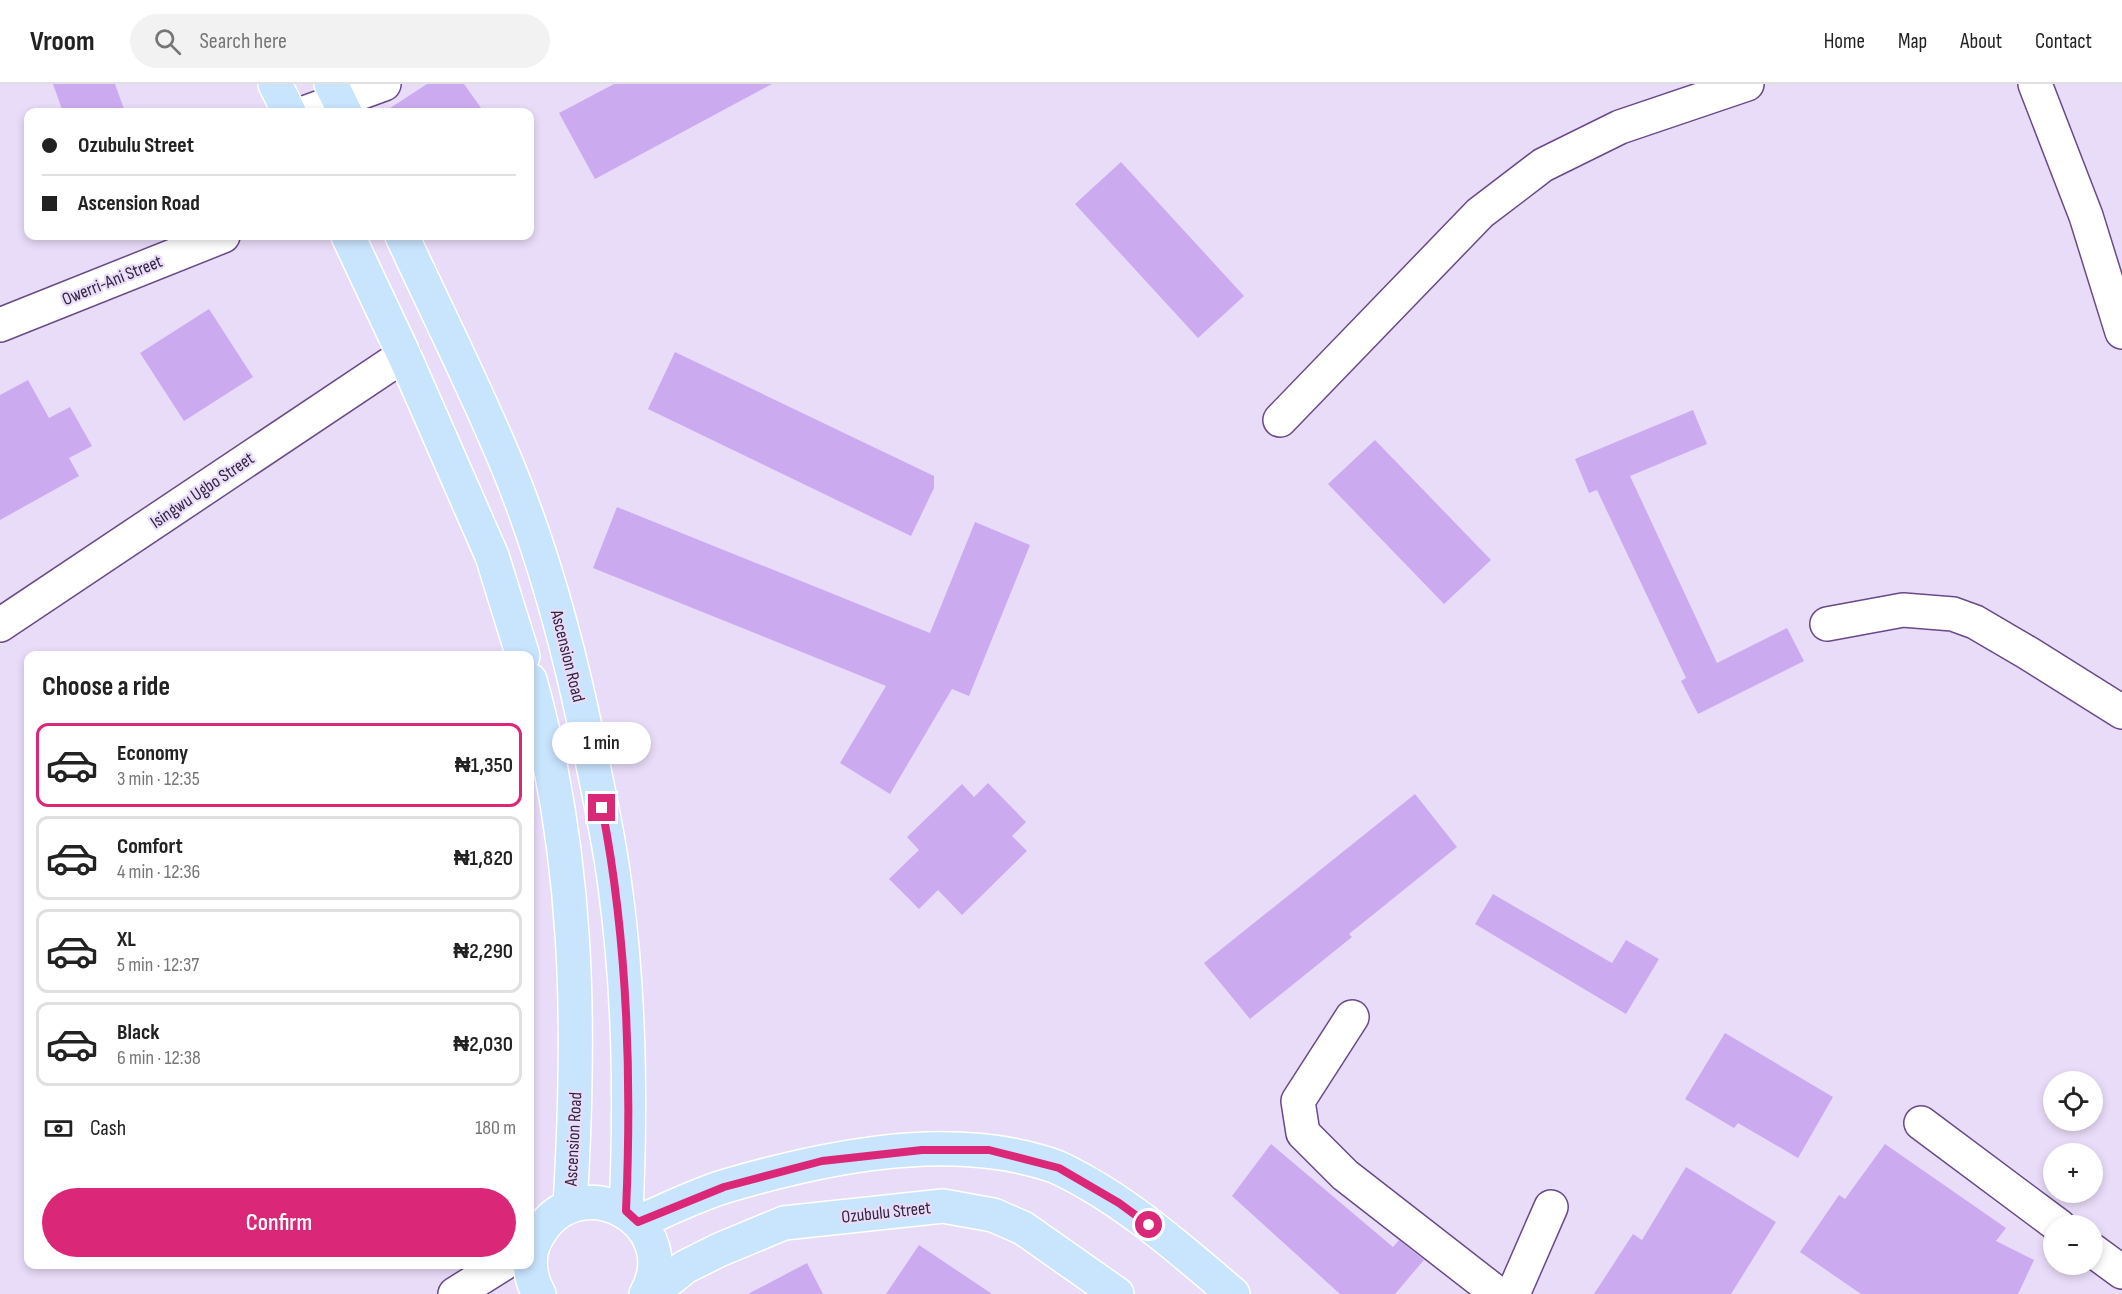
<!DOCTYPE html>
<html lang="en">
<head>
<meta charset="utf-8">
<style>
	:root { --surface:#fff; --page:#f2f2f2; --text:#222; --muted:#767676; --line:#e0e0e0; --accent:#db2777 }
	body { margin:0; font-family:"Sofia Sans Condensed",sans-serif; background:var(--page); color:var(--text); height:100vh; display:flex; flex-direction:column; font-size:22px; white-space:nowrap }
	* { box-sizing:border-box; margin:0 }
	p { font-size:20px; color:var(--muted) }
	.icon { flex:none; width:33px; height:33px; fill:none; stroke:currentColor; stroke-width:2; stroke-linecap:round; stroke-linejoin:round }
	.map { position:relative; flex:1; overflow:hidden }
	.panel { position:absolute; left:24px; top:567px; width:510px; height:618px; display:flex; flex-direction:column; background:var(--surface); border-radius:12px; box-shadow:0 3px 9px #0003 }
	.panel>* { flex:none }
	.top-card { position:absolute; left:24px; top:24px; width:510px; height:132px; border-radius:12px; box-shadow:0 3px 9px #0003; display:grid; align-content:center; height:132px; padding:0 18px; background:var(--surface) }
	.tools { position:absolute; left:2043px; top:987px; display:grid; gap:12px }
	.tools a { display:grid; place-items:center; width:60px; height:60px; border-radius:50%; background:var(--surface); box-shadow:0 3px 9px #0003; font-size:30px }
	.end { position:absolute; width:27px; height:27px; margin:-14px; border:8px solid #db2777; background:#fff; box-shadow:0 0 0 3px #fff }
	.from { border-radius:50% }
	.bubble { position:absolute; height:42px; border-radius:21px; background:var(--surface); box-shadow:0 3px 9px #0003; font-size:20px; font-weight:600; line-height:42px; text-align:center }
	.top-card b { display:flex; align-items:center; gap:21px; height:57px; font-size:22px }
	.top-card b+b { border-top:2px solid var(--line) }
	.top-card i { width:15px; height:15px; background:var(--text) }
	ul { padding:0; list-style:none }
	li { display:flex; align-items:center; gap:18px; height:84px; margin:0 12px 9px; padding:0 6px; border:3px solid var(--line); border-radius:12px }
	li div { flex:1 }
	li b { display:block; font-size:22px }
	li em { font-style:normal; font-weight:600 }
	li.current { border-color:var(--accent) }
	li>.icon { width:54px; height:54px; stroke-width:1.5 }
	h2 { padding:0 18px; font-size:27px; line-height:72px }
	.pay { display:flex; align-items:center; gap:15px; height:66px; padding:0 18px; font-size:22px }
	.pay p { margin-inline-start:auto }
	.primary-button { display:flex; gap:12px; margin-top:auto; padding:12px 18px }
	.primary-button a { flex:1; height:69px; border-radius:36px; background:var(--accent); color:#fff; font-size:24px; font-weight:600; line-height:69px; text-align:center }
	header { display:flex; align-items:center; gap:36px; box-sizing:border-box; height:84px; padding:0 30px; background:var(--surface); border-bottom:2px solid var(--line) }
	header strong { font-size:28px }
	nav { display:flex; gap:33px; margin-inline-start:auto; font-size:21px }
	.search { width:420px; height:54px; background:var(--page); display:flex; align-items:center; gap:15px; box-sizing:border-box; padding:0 21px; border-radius:33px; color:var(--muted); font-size:22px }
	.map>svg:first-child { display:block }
	.building { fill:#ccaaf0 }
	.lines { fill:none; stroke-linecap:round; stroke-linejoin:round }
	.minor-casing { stroke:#694988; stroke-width:36 }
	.major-casing { stroke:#fff; stroke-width:36 }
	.minor { stroke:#fff; stroke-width:33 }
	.major { stroke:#c9e4fd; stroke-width:33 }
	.route { stroke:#db2777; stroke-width:8 }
	.labels { text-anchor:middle; stroke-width:4.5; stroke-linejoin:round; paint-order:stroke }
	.street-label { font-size:18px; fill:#322440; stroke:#e9dcf9 }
</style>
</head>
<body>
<header>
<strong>Vroom</strong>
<div class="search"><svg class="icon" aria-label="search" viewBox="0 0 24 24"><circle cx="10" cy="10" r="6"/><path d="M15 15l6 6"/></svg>Search here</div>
<nav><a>Home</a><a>Map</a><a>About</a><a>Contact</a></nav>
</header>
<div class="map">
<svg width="2122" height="1210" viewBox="0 0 2122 1210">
	<rect width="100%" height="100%" fill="#e9dcf9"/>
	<path class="building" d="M53 0H115L125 28H63Z
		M427 0H464L484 28H384Z
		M614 0H772L595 95 559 29Z
		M1121 78 1244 212 1198 254 1075 120Z
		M209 225 253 293 184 337 140 269Z
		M675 268 934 392V404L911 452 648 325Z
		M28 296 49 334 70 323 92 362 69 374 79 392 0 436V311Z
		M1693 326 1707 360 1630 392 1717 579 1787 544 1804 577 1698 630 1681 597 1686 594 1597 406 1589 409 1575 375Z
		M1375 356 1491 476 1444 520 1328 400Z
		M617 423 930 549 975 438 1030 461 969 612 952 605 890 710 840 679 886 602 593 484Z
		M988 699 1026 738 1012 752 1027 767 962 831 938 806 919 825 889 795 919 766 907 753 962 700 974 713Z
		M1415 710 1457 763 1349 850 1352 853 1250 935 1204 879Z
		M1493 810 1612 879 1626 856 1659 875 1626 930 1475 840Z
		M1725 949 1833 1013 1798 1074 1738 1039 1734 1044 1685 1015Z
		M1271 1060 1393 1163 1399 1156 1424 1176 1395 1210H1340L1232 1112Z
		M1885 1060 2006 1144 1996 1157 2034 1176 2018 1210H1861L1800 1168 1839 1111 1845 1115Z
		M1686 1083 1776 1138 1731 1210H1594L1633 1150 1642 1156Z
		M919 1161 992 1210H886Z
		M807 1179 823 1210H748Z"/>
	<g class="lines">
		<g class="minor-casing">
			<path id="minor" d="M2035 0 2086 132 2122 248
				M307 28 384 0
				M0 241 223 152
				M1280 336 1480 129 1543 81 1620 43 1747 0
				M1827 540 1903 526 1953 530 1975 538 2028 569 2122 628
				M0 541 404 271
				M1352 933 1298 1017 1303 1049 1345 1091 1498 1210
				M1921 1039 2059 1142
				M2092 1166 2122 1188
				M455 1210 503 1180
				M1513 1210 1551 1123"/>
		</g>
		<g class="major-casing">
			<path id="major" d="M275 0 289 28
				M331 0 345 28
				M348 152 404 271 492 472 523 572
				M402 152C437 228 476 305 508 383 544 471 569 564 588 657 598 705 609 753 615 802 630 910 631 1019 626 1127
				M530 596C579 773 581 940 570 1121
				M638 1138C667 1126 696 1111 726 1102 818 1075 927 1052 1022 1073 1034 1076 1049 1079 1061 1085 1125 1116 1179 1164 1233 1210
				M539 1210C530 1195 527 1173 535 1157 574 1076 687 1137 646 1210
				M651 1210 685 1183 719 1166 784 1139 943 1122 993 1131 1023 1144 1117 1210"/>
		</g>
		<use href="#minor" class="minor"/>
		<use href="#major" class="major"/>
	</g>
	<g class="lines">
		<path class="route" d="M602 724C628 857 632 992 626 1127L638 1138 724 1103 822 1077 922 1066H989L1059 1084 1119 1119 1149 1141"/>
	</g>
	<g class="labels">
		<g class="street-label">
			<text transform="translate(112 196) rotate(-22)" y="6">Owerri-Ani Street</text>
			<text transform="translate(202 406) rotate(-34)" y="6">Isingwu Ugbo Street</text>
			<text transform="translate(568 572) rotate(76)" y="6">Ascension Road</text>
			<text transform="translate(573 1055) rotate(-87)" y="6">Ascension Road</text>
			<text transform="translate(886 1128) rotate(-6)" y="6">Ozubulu Street</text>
		</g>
	</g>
</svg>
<div class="tools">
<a><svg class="icon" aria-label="locate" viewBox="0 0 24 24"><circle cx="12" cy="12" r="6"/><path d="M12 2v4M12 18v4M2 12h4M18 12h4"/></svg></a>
<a>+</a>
<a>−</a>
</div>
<i class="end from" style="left:1149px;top:1141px"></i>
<i class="end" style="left:602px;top:724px"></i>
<div class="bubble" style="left:552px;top:638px;width:99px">1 min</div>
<div class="top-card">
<b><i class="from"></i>Ozubulu Street</b>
<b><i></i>Ascension Road</b>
</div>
<section class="panel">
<h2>Choose a ride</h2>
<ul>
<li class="current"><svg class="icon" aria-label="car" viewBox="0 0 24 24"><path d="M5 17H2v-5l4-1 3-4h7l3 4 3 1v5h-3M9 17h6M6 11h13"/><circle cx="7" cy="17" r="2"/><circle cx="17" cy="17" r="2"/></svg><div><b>Economy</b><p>3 min · 12:35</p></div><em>₦1,350</em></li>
<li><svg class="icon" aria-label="car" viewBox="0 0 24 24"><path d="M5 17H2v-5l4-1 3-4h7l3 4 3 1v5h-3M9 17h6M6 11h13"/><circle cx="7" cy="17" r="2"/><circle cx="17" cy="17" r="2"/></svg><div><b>Comfort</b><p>4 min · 12:36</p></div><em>₦1,820</em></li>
<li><svg class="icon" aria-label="car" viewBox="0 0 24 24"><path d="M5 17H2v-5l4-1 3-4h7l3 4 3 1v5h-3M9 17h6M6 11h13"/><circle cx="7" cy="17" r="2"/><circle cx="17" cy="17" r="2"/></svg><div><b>XL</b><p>5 min · 12:37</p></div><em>₦2,290</em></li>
<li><svg class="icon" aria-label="car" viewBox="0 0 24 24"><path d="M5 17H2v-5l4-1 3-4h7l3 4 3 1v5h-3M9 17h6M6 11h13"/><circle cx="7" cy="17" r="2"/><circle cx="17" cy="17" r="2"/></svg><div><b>Black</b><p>6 min · 12:38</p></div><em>₦2,030</em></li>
</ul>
<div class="pay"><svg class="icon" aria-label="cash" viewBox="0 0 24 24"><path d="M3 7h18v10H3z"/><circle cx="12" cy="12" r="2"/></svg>Cash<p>180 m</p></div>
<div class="primary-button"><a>Confirm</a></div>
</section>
</div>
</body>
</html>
